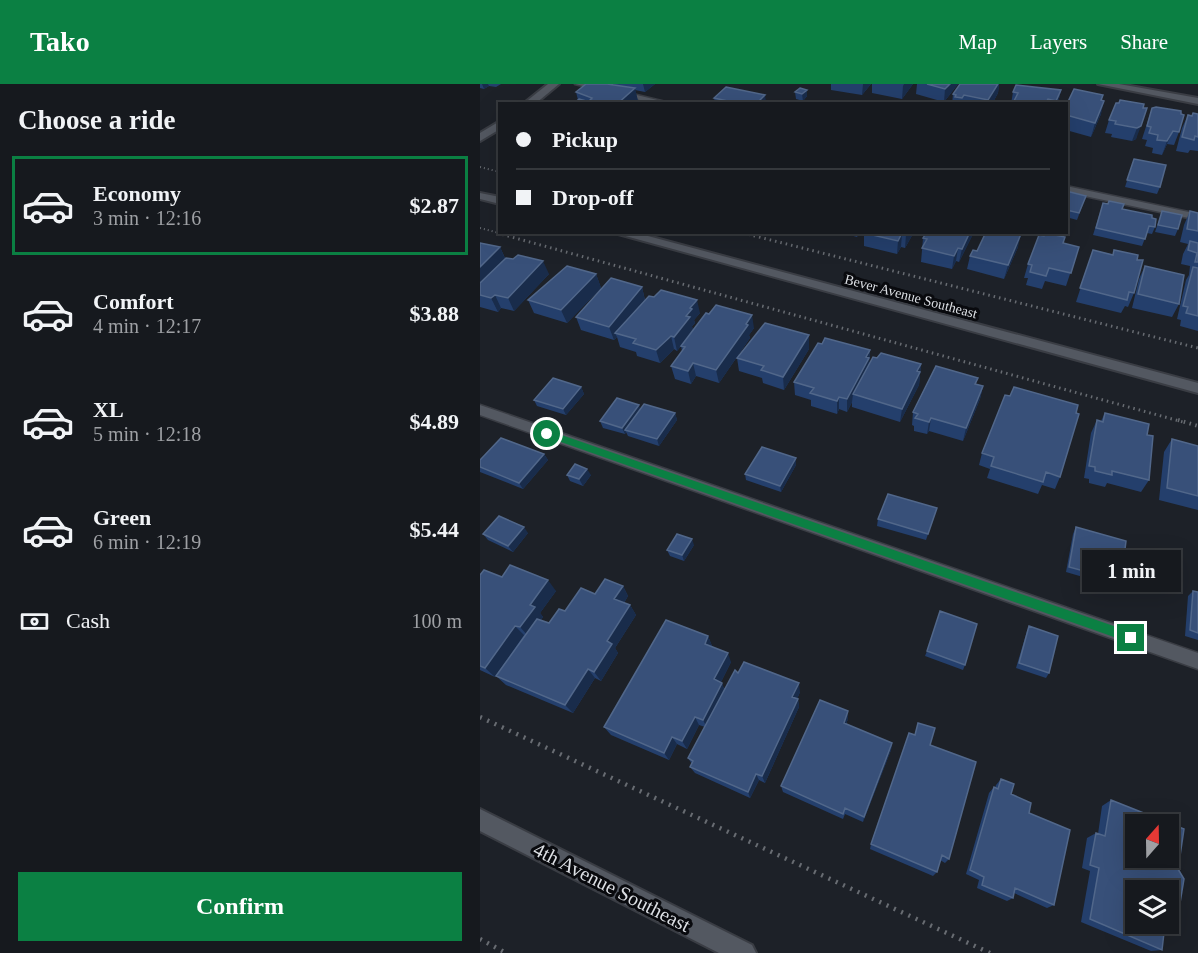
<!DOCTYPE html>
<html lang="en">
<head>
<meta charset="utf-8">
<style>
	:root { --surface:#16191e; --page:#1f2227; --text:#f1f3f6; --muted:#9ea0a4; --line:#35383c; --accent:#0b8043 }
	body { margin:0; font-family:Georgia,serif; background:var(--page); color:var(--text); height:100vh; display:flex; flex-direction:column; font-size:22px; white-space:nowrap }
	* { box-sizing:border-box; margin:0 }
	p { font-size:20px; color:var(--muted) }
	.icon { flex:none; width:33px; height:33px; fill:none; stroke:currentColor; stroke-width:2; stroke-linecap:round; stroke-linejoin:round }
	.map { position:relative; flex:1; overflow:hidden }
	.drawer { display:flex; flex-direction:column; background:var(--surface); width:480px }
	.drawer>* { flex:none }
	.top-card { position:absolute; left:18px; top:18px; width:570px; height:132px; border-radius:0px; box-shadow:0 6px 24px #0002,0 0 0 2px var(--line); display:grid; align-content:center; height:132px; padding:0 18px; background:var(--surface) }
	.needle { width:39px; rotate:20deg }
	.fabs { position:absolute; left:645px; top:730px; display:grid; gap:12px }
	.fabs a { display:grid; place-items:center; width:54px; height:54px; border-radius:0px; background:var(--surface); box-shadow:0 6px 24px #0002,0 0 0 2px var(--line); font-size:30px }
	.end { position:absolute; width:27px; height:27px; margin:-14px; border:8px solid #0b8043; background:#fff; box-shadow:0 0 0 3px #fff }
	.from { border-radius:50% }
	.bubble { position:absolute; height:42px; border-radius:0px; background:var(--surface); box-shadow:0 6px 24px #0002,0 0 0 2px var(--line); font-size:20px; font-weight:700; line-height:42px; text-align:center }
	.top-card b { display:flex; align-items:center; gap:21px; height:57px; font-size:22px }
	.top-card b+b { border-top:2px solid var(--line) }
	.top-card i { width:15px; height:15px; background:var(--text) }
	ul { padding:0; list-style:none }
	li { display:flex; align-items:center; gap:18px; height:99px; margin:0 12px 9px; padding:0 6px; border:3px solid transparent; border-radius:0px }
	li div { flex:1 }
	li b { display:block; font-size:22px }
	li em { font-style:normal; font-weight:700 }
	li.current { border-color:var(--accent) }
	li>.icon { width:54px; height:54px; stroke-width:1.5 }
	h2 { padding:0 18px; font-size:27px; line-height:72px }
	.pay { display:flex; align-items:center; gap:15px; height:66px; padding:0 18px; font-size:22px }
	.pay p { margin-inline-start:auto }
	.action { display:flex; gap:12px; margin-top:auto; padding:12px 18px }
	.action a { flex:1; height:69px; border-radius:0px; background:var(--accent); color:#fff; font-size:24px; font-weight:700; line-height:69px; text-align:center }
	header { display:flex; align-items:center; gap:36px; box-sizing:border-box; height:84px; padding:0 30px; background:var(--accent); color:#fff }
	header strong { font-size:28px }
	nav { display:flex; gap:33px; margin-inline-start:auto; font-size:21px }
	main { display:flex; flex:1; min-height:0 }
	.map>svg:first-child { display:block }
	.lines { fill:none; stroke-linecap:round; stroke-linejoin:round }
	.service-casing { stroke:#3a3d44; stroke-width:3 }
	.minor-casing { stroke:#3a3d44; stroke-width:4 }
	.tertiary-casing { stroke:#3a3d44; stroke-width:4 }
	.path-far3 { stroke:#686c72; stroke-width:2; stroke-dasharray:1 3; stroke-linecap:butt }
	.path-far2 { stroke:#686c72; stroke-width:3; stroke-dasharray:1.5 4; stroke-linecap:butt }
	.path-far1 { stroke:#686c72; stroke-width:4; stroke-dasharray:1.5 4.5; stroke-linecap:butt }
	.path { stroke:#686c72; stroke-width:4.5; stroke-dasharray:2 6; stroke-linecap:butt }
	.service { fill:#535861; fill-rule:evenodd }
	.minor { fill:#535861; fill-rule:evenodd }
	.tertiary { fill:#535861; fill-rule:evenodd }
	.wall { fill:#243f6c }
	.shaded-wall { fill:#192c4b }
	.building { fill:#385079; stroke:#51678a; stroke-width:1.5; fill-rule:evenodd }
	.route { fill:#0b8043 }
	.labels { text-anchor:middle; stroke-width:6; stroke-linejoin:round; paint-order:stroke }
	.far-street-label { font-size:14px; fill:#dcdfe4; stroke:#090a0e }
	.near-street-label { font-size:20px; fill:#dcdfe4; stroke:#090a0e }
</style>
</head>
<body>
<header>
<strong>Tako</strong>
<nav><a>Map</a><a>Layers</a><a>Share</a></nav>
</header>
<main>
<section class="drawer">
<h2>Choose a ride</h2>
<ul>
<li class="current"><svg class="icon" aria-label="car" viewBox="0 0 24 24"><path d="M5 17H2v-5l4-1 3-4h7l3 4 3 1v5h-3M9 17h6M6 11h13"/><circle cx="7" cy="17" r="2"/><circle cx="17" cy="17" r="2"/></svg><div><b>Economy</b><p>3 min · 12:16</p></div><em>$2.87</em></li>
<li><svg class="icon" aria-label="car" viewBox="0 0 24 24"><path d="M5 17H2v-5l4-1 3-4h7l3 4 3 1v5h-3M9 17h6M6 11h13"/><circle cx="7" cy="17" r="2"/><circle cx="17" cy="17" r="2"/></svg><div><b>Comfort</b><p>4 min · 12:17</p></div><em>$3.88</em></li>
<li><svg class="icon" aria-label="car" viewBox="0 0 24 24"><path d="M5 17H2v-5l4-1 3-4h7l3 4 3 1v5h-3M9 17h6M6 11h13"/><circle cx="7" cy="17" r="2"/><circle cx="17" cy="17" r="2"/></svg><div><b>XL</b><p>5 min · 12:18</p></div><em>$4.89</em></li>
<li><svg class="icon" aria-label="car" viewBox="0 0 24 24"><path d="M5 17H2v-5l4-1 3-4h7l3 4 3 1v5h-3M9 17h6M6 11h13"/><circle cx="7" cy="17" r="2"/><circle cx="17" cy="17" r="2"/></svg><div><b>Green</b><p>6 min · 12:19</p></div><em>$5.44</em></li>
</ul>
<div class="pay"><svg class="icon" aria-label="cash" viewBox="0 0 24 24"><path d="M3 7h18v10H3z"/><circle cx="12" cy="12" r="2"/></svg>Cash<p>100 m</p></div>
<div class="action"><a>Confirm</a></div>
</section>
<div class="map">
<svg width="718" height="869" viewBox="0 0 718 869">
	<rect width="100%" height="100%" fill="#1d2128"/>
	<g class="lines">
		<g class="service-casing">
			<path id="service" d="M95 0H111L194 20H176Z
				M586 102 718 130V136L586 108Z
				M0 321 718 569V585L0 331Z"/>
		</g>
		<g class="minor-casing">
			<path id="minor" d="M618 0H639L718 14V20Z
				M0 725 272 861 276 869H239L0 747Z"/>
		</g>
		<g class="tertiary-casing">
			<path id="tertiary" d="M68 0H79L55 20H43Z
				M20 37V45L0 57V49Z
				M0 109 20 113V120L0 115Z
				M131 148H153L718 299V309Z"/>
		</g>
		<path class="path-far3" d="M0 83 20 88
			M0 144 23 150
			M260 148 269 150"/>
		<path class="path-far2" d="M17 149 703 338
			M263 149 718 264"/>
		<path class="path-far1" d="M698 336 718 342"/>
		<path class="path" d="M0 633 510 869
			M0 855 26 869"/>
		<use href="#service" class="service"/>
		<use href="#minor" class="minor"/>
		<use href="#tertiary" class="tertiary"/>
	</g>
	<path class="wall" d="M0 0H21L16 3 9 2 4 5 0 4Z
		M132 0H175L165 8 155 6 158 17 155 20H93L98 16 96 8 138 2Z
		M351 0H391L382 11 351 6Z
		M392 0H433L422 15 392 9Z
		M437 0H478L464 18 436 10Z
		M480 0H519L518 9 512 20H472L473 10Z
		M327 6V12L323 17 316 15 315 8Z
		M581 6 578 19 531 20 533 8Z
		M623 11 622 16 621 30 611 53 586 46V22Z
		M234 14 286 18 284 20H235Z
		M664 20 656 55 652 57 631 53 632 50 625 49 629 36Z
		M672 24 701 30 699 48 694 61 687 60 682 71 672 69 673 64 665 62 667 56 662 55Z
		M718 30V67L710 66 708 69 696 67 702 44 708 31 711 32Z
		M654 75 680 103 677 110 645 103Z
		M586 107 606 112 597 136 586 133Z
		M623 119 672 134 675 143 672 150 667 149 662 162 613 151Z
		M682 127 698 145 695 152 675 148Z
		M710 127 718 129V247L700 242 701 236 697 235 706 196 709 191 710 182 701 180 703 170 708 160 700 158 704 141Z
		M359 148H380L377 153Z
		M384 148H434L425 164 421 163 417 170 384 162Z
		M446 148H494L479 178 476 177 472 185 441 178 443 154Z
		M0 159 20 163 25 174 69 190 34 227 21 224 18 228 0 223Z
		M583 159 599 163 586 202 565 197 562 205 546 201 548 194H544L548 180Z
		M538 163 524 195 487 185 490 172 497 167Z
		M613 166 657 176 654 209 648 223 645 222 641 229 596 218Z
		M665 182 699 220 692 233 652 224 659 195Z
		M116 190 121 204 87 239 54 229 48 216Z
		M162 203 165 216 220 229 214 236 215 239 212 242 213 247 274 244 269 251 270 254 239 299 216 292 211 300 195 295 191 282 202 267 201 262 206 256 197 267 194 265 180 279 157 272 156 268 140 263 137 253 134 256 101 246 96 233Z
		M329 251V265L304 306 283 299 282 294 259 287 257 274Z
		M390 266 389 280H441L439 301 420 338 372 323V318L367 328 359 325 357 330 331 322V316L315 311 314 298Z
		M498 294 496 300 503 302 500 315 483 357 449 347 447 350 434 347V342L432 341 433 328Z
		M101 303 104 310 86 331 57 322 54 316Z
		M160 325 195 329 197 336 179 362 148 352 146 348 145 350 123 344 120 337Z
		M625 329 667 351 669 396 661 408 627 399 625 403 609 399V395L604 394 611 349 617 336 621 337Z
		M692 355 718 362V426L679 416 684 368Z
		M502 369 580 393 575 405 562 401 558 410 507 394 510 385 499 381Z
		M64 370 68 376 43 405 0 388V376Z
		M316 381 301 408 266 396 265 390Z
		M87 391H111L103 402 90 397Z
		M455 430 446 456 397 442 398 435Z
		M596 443 641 497 637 503 586 488 593 450Z
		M48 449 33 468 8 456 3 450Z
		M214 461 204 477 190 472 187 466Z
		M0 491 22 493 76 507 60 529 63 533 61 536 69 539 85 527 115 510 143 502 148 512 144 519 150 521 156 531 135 564 138 569 121 597 115 594 93 629 26 601 16 592 45 552 15 593 0 586Z
		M713 507 718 508V556L705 552 708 512Z
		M549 542 569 589 566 594 536 584 547 547Z
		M228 552 232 562 251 578 241 598 242 599 244 605 258 589 320 608 317 615H318L319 623 285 699 279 696 270 714 215 689 210 683 212 680 208 674 225 643 219 641 207 665 197 660 189 676 131 651 124 643Z
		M447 567 485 581 483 586 445 572Z
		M368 635 366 640 412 659 411 666 383 738 365 730 363 735 303 708 301 702Z
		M450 661 469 775 465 779 460 776 457 788 453 792 390 765 391 760Z
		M521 695 531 710 549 729 574 821 567 824 534 809 533 814 527 817 497 804 499 796 486 790 509 709 514 703 515 704 516 701Z
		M631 716 700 772 692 775 682 866 671 867 601 838 610 787 602 784 607 754 616 749 618 750 622 722Z"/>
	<path class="shaded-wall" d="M2 0H8L9 2 4 5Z
		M163 0H175L165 8Z
		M383 0H391L382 11Z
		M424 0H433L422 15 423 2Z
		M470 0H478L464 18 465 5Z
		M518 0H519L518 9 512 20H508V16Z
		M155 4 158 17 155 20H137Z
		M327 6V12L323 17 322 10Z
		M581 6 578 19 576 20V17Z
		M285 11 286 18 284 20H276Z
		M624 17 621 30 611 53 615 39Z
		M661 42 656 55 652 57 657 44Z
		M693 47 687 60 682 71 687 57Z
		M427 148H434L425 164 426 151Z
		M490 148H494L479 178 482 165Z
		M422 149 421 163 417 170 418 157Z
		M541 150 538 163 524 195 528 181Z
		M20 163 26 177 0 204V183Z
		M478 164 476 177 472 185 474 172Z
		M63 177 69 190 34 227 28 214Z
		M116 190 121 204 87 239 81 226Z
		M162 203 165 217 135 249 137 253 134 256 129 243Z
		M15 211 21 224 18 228 11 214Z
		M217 216 220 229 214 236 215 239 212 242 213 247 197 267 194 253 210 224Z
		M272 231 274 244 269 251 270 254 239 299 236 286Z
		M329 251V265L304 306 303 293Z
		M191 252 194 265 180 279 176 266Z
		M390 266 389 280 373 310 372 318 367 328V315Z
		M213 279 216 292 211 300 208 287Z
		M441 280 439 301 420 338 422 325 437 287Z
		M503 302 500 315 483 357 486 344Z
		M101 303 104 310 86 331 83 325Z
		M359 313V325L357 330V317Z
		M159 321 161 327 145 346 146 348 145 350 142 344Z
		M195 329 197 336 179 362 177 355Z
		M451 334 449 347 447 350 449 338Z
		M64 370 68 376 43 405 39 399Z
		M316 374V381L301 408 300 402Z
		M107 385 111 391 103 402 99 395Z
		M44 443 48 449 33 468 28 462Z
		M212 455 214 461 204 477 202 471Z
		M68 496 76 507 60 529 63 533 49 553 40 543 50 521Z
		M143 502 148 512 140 525 134 515Z
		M150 521 156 531 135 564 138 569 121 597 114 588 127 557Z
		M35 542 44 551 15 593 5 584Z
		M228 552 232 562 228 569 225 560Z
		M248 569 251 578 238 604 234 595Z
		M108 585 115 594 93 629 85 621Z
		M242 599 245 608 227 644 223 636Z
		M319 599 320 608 314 622 312 613Z
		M318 615 319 623 285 699 282 692Z
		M368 627V635L363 646 364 639Z
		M215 633 219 641 207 665 202 657Z
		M192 653 197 660 189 676 184 669Z
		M412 659 411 666 383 738 384 733Z
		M276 690 279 696 270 714 268 708Z"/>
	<path class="building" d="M106 0H127L155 4 137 20H127L110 16 112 14 96 8Z
		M447 0H470L465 5Z
		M480 0H518L508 16 484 11 482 14 475 13 476 11 473 10Z
		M536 1 581 6 576 17 568 15 565 20H547L534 17 538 9 533 8Z
		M246 3 285 11 276 20H261L234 14Z
		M320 4 327 6 322 10 315 8Z
		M594 5 623 11 621 16 624 17 615 39 586 31V22Z
		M99 15 117 20H93Z
		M640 16 664 20 663 24H667L661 42 657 44 635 40 636 37 629 36 636 19H639Z
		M676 23 701 27V30L704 31 699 48 693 47 687 57 677 56 678 51 669 49 671 43 667 42 672 24Z
		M713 29 718 30V53L715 52 714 56 702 53 708 31 712 32Z
		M654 75 686 81 680 103 647 96Z
		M586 107 606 112 599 129 586 126Z
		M629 117 644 120 642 125 672 131V134L676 135 675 143 669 142 665 155 616 144 623 119 628 120Z
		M682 127 702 131 698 145 678 141Z
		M710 127 718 129V147L707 145Z
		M427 148 426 151 422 149 418 157 384 149Z
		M447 148H490L482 165 478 164 474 172 442 164 447 155 443 154Z
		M506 148H536L541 150 528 181 490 172 493 166 497 167Z
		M565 149 585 153 583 159 599 163 591 189 569 184 566 192 550 188 552 181 548 180 559 151 564 152Z
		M710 157 718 159V178H715L717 169 708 166Z
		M0 159 20 163 0 183Z
		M613 166 633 171 634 166 658 171 657 176H663L654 209 649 208 647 216 600 204Z
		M38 171 63 177 28 214 15 211 11 214 0 211V199L26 174 33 175Z
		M87 182 116 190 81 226 48 216Z
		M665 182 704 191 699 220 658 210Z
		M713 183 718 184V232L706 229 708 223 703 222Z
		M131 194 162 203 129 243 96 233Z
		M181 206 217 216 210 224 212 225 206 232 210 233 194 253 191 252 176 266 153 259 156 255 135 249 169 212 174 213Z
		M236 221 272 231 266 240 268 241 236 286 213 279 208 287 191 282 205 263 201 262 226 229 229 230Z
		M285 239 329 251 303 293 281 286 284 282 257 274Z
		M345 254 390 266 386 273 389 274 367 315 359 313 357 317 330 309 334 304 314 298 338 259 342 260Z
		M401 269 441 280 437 287 440 288 422 325 373 310 393 273 397 274Z
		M456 282 498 294 495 300 503 302 486 344 451 334 449 338 435 334 438 330 433 328Z
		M73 294 101 303 83 325 54 316Z
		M534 303 598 321 596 329 599 330 580 393 566 388 563 398 511 382 514 373 502 369 525 311 530 312Z
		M137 314 159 321 142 344 120 337Z
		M164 320 195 329 177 355 145 346Z
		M625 329 669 340 667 351 673 352 669 396 632 387V391L615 387V383L609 382 617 336 623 338Z
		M21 354 64 370 39 399 0 383V376Z
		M692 355 718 362V412L687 404Z
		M282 363 316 374 300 402 265 390Z
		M95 380 107 385 99 395 87 391Z
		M408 410 457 424 448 450 398 435Z
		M19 432 44 443 28 462 3 450Z
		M596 443 646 457 641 497 589 483Z
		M197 450 212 455 202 471 187 466Z
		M30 481 68 496 50 521 55 523 40 543 35 542 5 584 0 582V491L4 486 22 493Z
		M125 495 143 502 134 515 150 521 127 557 132 560 114 588 108 585 85 621 16 592 57 535 69 539 79 525 85 527 101 504 115 510Z
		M713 507 718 508V549L710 546Z
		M460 527 497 540 485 581 447 567Z
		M186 536 228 552 225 560 248 569 234 595 242 599 223 636 215 633 202 657 192 653 184 669 124 643Z
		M549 542 578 552 569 589 539 579Z
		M264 578 319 599 312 613 318 615 282 692 276 690 268 708 210 683 213 677 208 674 255 586 258 589Z
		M340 616 368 627 364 639 412 659 384 733 365 724 363 730 301 702Z
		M438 639 455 644 450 661 496 678 469 775 462 771 457 788 391 760 429 649 435 651Z
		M521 695 534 700 531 710 551 719 549 729 590 746 574 821 535 804 533 814 502 801 504 793 490 786 514 703 518 705Z
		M631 716 704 745 700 772 693 768 692 775 704 795 700 819 688 826V807H656V840H685L682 866 610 835 619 784 610 781 616 749 625 752ZM656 741H688V774H656Z"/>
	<path class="route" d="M67 346 651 548 656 554 651 559 64 352 63 350Z"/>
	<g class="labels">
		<g class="far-street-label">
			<text transform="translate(431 212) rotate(15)" y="5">Bever Avenue Southeast</text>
		</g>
		<g class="near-street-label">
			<text transform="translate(132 803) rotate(27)" y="7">4th Avenue Southeast</text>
		</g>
	</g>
</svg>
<div class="fabs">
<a><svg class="needle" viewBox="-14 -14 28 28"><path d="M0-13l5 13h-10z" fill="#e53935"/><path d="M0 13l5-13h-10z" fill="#9ea0a4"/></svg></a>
<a><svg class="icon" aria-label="layers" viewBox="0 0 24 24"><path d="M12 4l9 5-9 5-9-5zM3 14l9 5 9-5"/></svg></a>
</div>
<i class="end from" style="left:67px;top:350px"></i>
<i class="end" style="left:651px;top:554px"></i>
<div class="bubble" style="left:602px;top:466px;width:99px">1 min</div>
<div class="top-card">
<b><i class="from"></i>Pickup</b>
<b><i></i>Drop-off</b>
</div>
</div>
</main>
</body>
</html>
